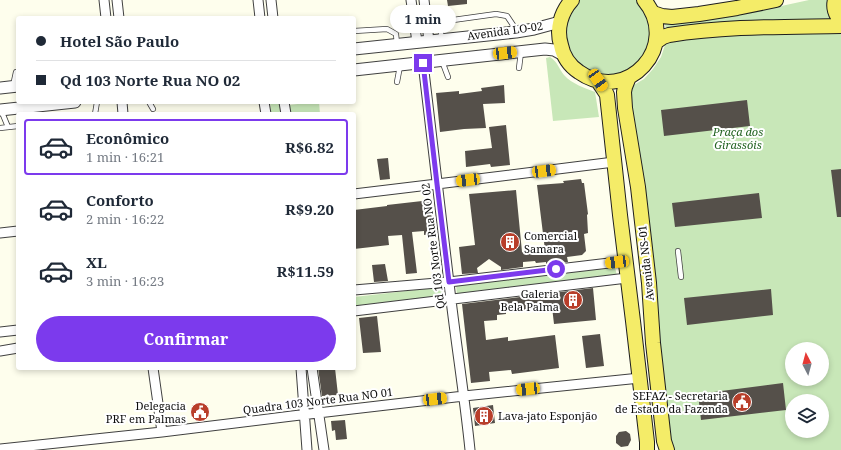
<!DOCTYPE html>
<html lang="pt">
<head>
<meta charset="utf-8">
<style>
	:root { --surface:#fff; --page:#f6f6f7; --text:#1f2937; --muted:#747a83; --line:#e0e1e3; --accent:#7c3aed }
	body { margin:0; font-family:"Noto Serif",serif; background:var(--page); color:var(--text); height:100vh; display:flex; flex-direction:column; font-size:15px; white-space:nowrap }
	* { box-sizing:border-box; margin:0 }
	p { font-size:13px; color:var(--muted) }
	.icon { flex:none; width:22px; height:22px; fill:none; stroke:currentColor; stroke-width:2; stroke-linecap:round; stroke-linejoin:round }
	.map { position:relative; flex:1; overflow:hidden }
	.sheet { position:absolute; left:16px; top:112px; width:340px; height:258px; display:flex; flex-direction:column; background:var(--surface); border-radius:4px; box-shadow:0 2px 6px #0003 }
	.sheet>* { flex:none }
	.banner { position:absolute; left:16px; top:16px; width:340px; height:88px; border-radius:4px; box-shadow:0 2px 6px #0003; display:grid; align-content:center; height:88px; padding:0 20px; background:var(--surface) }
	.needle { width:26px; rotate:354deg }
	.tools { position:absolute; left:785px; top:342px; display:grid; gap:8px }
	.tools a { display:grid; place-items:center; width:44px; height:44px; border-radius:50%; background:var(--surface); box-shadow:0 2px 6px #0003; font-size:20px }
	.end { position:absolute; width:18px; height:18px; margin:-9px; border:5px solid #7c3aed; background:#fff; box-shadow:0 0 0 2px #fff }
	.from { border-radius:50% }
	.bubble { position:absolute; height:28px; border-radius:14px; background:var(--surface); box-shadow:0 2px 6px #0003; font-size:13px; font-weight:700; line-height:28px; text-align:center }
	.car { position:absolute; width:12px; height:24px; margin:-12px -6px; border-radius:5px; box-shadow:0 0 3px 1px #0007; background:linear-gradient(#f5c518 24%,#345 0 40%,#f5c518 0 76%,#345 0 86%,#f5c518 0) }
	.banner b { display:flex; align-items:center; gap:14px; height:38px; font-size:15px }
	.banner b+b { border-top:1px solid var(--line) }
	.banner i { width:10px; height:10px; background:var(--text) }
	ul { padding:7px 0 0; list-style:none }
	li { display:flex; align-items:center; gap:12px; height:56px; margin:0 8px 6px; padding:0 12px; border:2px solid transparent; border-radius:4px }
	li div { flex:1 }
	li b { display:block; font-size:15px }
	li em { font-style:normal; font-weight:700 }
	li.on { border-color:var(--accent) }
	li>.icon { width:36px; height:36px; stroke-width:1.5 }
	.cta { display:flex; gap:8px; margin-top:auto; padding:8px 20px }
	.cta a { flex:1; height:46px; border-radius:24px; background:var(--accent); color:#fff; font-size:16px; font-weight:700; line-height:46px; text-align:center }
	.map>svg:first-child { display:block }
	.green { fill:#c8e7b8; fill-rule:evenodd }
	.building { fill:#55504a }
	.lines { fill:none; stroke-linecap:round; stroke-linejoin:round }
	.service-casing { stroke:#404040; stroke-width:6 }
	.minor-casing { stroke:#404040; stroke-width:11 }
	.tertiary-casing { stroke:#404040; stroke-width:13 }
	.primary-casing { stroke:#1e1e1e; stroke-width:16 }
	.service { stroke:#fff; stroke-width:4.5 }
	.minor { stroke:#fff; stroke-width:9 }
	.tertiary { stroke:#fff; stroke-width:11 }
	.primary { stroke:#f4ec68; stroke-width:14 }
	.route { stroke:#7c3aed; stroke-width:5 }
	.labels { text-anchor:middle; stroke-width:4; stroke-linejoin:round; paint-order:stroke }
	.street-label { font-size:11px; fill:#0d0d0d; stroke:#fff }
	.park-label { font-size:11px; font-style:italic; fill:#216220; stroke:#fff }
	.poi-label { font-size:11px; fill:#0d0d0d; stroke:#fff; text-anchor:end }
</style>
</head>
<body>
<div class="map">
<svg width="841" height="450" viewBox="0 0 841 450">
	<rect width="100%" height="100%" fill="#fefeed"/>
	<path class="green" d="M579 0H638L651 21 648 52 627 73 601 76 581 68 566 48 565 22Z
		M809 0H829L833 19 736 21 666 30 665 24 729 16 763 10Z
		M841 32V450H670L630 94 632 86 644 79 653 69 661 57 665 45 671 41 734 35ZM792 349H822V379H792ZM792 401H822V431H792Z
		M550 57C557 61 559 69 564 75 572 84 585 88 595 92L599 117 553 121 546 58Z
		M270 102H280L281 114H271Z
		M315 102H319L320 114H290L289 105Z
		M615 267 617 276 457 295 456 285Z
		M441 287 443 297 354 307V297Z"/>
	<path class="building" d="M447 0H467V4L448 6Z
		M504 85 505 103 483 104 486 128 464 129 440 132 436 93 459 91V94L482 91 481 88Z
		M747 100 750 126 664 136 661 110Z
		M506 125 510 165 491 167 490 164 466 167 465 151 492 148 489 127Z
		M388 158 390 179 380 180 377 159Z
		M841 169V217H837L831 170Z
		M581 179 582 183H584L588 214 587 215 588 233 584 234 586 251 582 255 567 257 568 262 550 264H546V262L536 263 535 261 523 262V267L501 270V267L489 259 477 268 478 273 462 274 459 247 475 245 469 194 516 190 522 252 545 250 537 185 564 183 563 181Z
		M759 193 762 218 675 227 672 203Z
		M431 200 434 233 424 235V231L412 232 417 273 406 274 402 235 388 236 389 245 354 249V210L387 206V205Z
		M385 264 388 281 374 282 372 265Z
		M593 288 596 320 554 324 552 307 506 312V314L497 315V320L484 321 486 340 508 337V341L555 335 559 368 512 374 511 370 489 372 490 381 471 383 462 304Z
		M771 289 773 315 687 325 684 298Z
		M377 316 381 352 363 353 359 318Z
		M600 334 604 366 586 368 582 336Z
		M318 368H335L338 395 322 396Z
		M783 383 786 410 701 420 698 394Z
		M493 405 495 423 475 426 473 408Z
		M345 420 347 439 336 440 335 430 332 431 331 421Z
		M626 431 630 434 631 440 628 446 621 447 616 443V436L619 432Z"/>
	<g class="lines">
		<g class="service-casing">
			<path id="service" d="M354 31 387 29 396 34 397 44
				M441 39V28L446 21 496 14 507 16 513 25 516 32
				M442 61 448 77
				M519 68 521 52
				M397 82 400 66
				M13 86 16 72H18
				M149 102 153 109
				M1 110 8 127
				M95 114 97 102
				M0 128 18 126
				M678 251 681 277"/>
		</g>
		<g class="minor-casing">
			<path id="minor" d="M104 0 106 18
				M117 0 119 18
				M258 0 260 18
				M271 0 273 18
				M411 0 417 42
				M424 0 429 41
				M423 63C432 142 441 221 451 300 457 350 465 400 470 450
				M122 102 123 114
				M264 102 266 114
				M284 102 286 114
				M354 194 437 184 614 162
				M0 233 18 231
				M354 290 449 282 626 261
				M354 311 627 278
				M0 332 18 330
				M0 351 18 348
				M153 368 162 432
				M301 368 307 450
				M312 368 324 450
				M0 449 162 432 292 416 464 396 640 378"/>
		</g>
		<g class="tertiary-casing">
			<path id="tertiary" d="M354 49 516 32 534 29 560 22
				M354 70 545 49 554 50 565 56
				M0 88 18 86
				M0 110 75 102"/>
		</g>
		<g class="primary-casing">
			<path id="primary" d="M572 0C561 12 556 29 561 45 563 56 570 66 579 72 627 106 682 45 644 0
				M835 0C833 7 835 15 841 20
				M653 13 662 16 672 17 699 14 737 8 776 0
				M656 42 663 37 669 35C726 26 784 27 841 26
				M629 77 625 87 624 92 625 108 638 187 649 283 653 343 664 441 667 450
				M598 81 606 93 607 95 620 215 633 321 647 442V450"/>
		</g>
		<use href="#service" class="service"/>
		<use href="#minor" class="minor"/>
		<use href="#tertiary" class="tertiary"/>
		<use href="#primary" class="primary"/>
	</g>
	<g class="lines">
		<path class="route" d="M423 63 437 184 449 282 556 269"/>
	</g>
	<defs>
		<g id="building-disc" transform="scale(1)"><circle r="9.5" fill="#b83e2a" stroke="#fff"/><path d="M-4-6H4V6H1V3H-1V6H-4ZM-2.5-4.3h1.7v1.8h-1.7ZM.8-4.3h1.7v1.8H.8ZM-2.5-1h1.7V.8h-1.7ZM.8-1h1.7V.8H.8Z" fill="#fff"/></g>
		<g id="civic-disc" transform="scale(1)"><circle r="9.5" fill="#b83e2a" stroke="#fff"/><path d="M-.6-6.5H3V-4.5H.6V-3L4-1V1h2V6H-6V1h2V-1L-.6-3ZM-1.2 2.5V6h2.4V2.5Z" fill="#fff"/></g>
	</defs>
	<g fill-rule="evenodd">
		<use href="#building-disc" x="510" y="242"/>
		<use href="#building-disc" x="573" y="300"/>
		<use href="#civic-disc" x="742" y="402"/>
		<use href="#civic-disc" x="200" y="412"/>
		<use href="#building-disc" x="484" y="416"/>
	</g>
	<g class="labels">
		<g class="street-label">
			<text transform="translate(505 31) rotate(-8)" y="4">Avenida LO-02</text>
			<text transform="translate(433 246) rotate(-97)" y="4">Qd 103 Norte Rua NO 02</text>
			<text transform="translate(646 263) rotate(-96)" y="4">Avenida NS-01</text>
			<text transform="translate(318 401) rotate(-7)" y="4">Quadra 103 Norte Rua NO 01</text>
		</g>
		<g class="park-label">
			<text x="738" y="136">Praça dos<tspan x="738" dy="13">Girassóis</tspan></text>
		</g>
		<g class="poi-label">
			<text x="524" y="240" text-anchor="start">Comercial<tspan x="524" dy="13">Samara</tspan></text>
			<text x="559" y="298">Galeria<tspan x="559" dy="13">Bela Palma</tspan></text>
			<text x="728" y="400">SEFAZ - Secretaria<tspan x="728" dy="13">de Estado da Fazenda</tspan></text>
			<text x="186" y="410">Delegacia<tspan x="186" dy="13">PRF em Palmas</tspan></text>
			<text x="498" y="420" text-anchor="start">Lava-jato Esponjão</text>
		</g>
	</g>
</svg>
<div class="tools">
<a><svg class="needle" viewBox="-14 -14 28 28"><path d="M0-13l5 13h-10z" fill="#e53935"/><path d="M0 13l5-13h-10z" fill="#747a83"/></svg></a>
<a><svg class="icon" aria-label="layers" viewBox="0 0 24 24"><path d="M12 4l9 5-9 5-9-5zM3 14l9 5 9-5"/></svg></a>
</div>
<i class="end from" style="left:556px;top:269px"></i>
<i class="end" style="left:423px;top:63px"></i>
<div class="bubble" style="left:390px;top:5px;width:66px">1 min</div>
<i class="car" style="left:505px;top:53px;rotate:84deg"></i>
<i class="car" style="left:598px;top:80px;rotate:146deg"></i>
<i class="car" style="left:544px;top:171px;rotate:83deg"></i>
<i class="car" style="left:468px;top:180px;rotate:263deg"></i>
<i class="car" style="left:617px;top:262px;rotate:263deg"></i>
<i class="car" style="left:528px;top:389px;rotate:264deg"></i>
<i class="car" style="left:435px;top:399px;rotate:83deg"></i>
<div class="banner">
<b><i class="from"></i>Hotel São Paulo</b>
<b><i></i>Qd 103 Norte Rua NO 02</b>
</div>
<section class="sheet">
<ul>
<li class="on"><svg class="icon" aria-label="car" viewBox="0 0 24 24"><path d="M5 17H2v-5l4-1 3-4h7l3 4 3 1v5h-3M9 17h6M6 11h13"/><circle cx="7" cy="17" r="2"/><circle cx="17" cy="17" r="2"/></svg><div><b>Econômico</b><p>1 min · 16:21</p></div><em>R$6.82</em></li>
<li><svg class="icon" aria-label="car" viewBox="0 0 24 24"><path d="M5 17H2v-5l4-1 3-4h7l3 4 3 1v5h-3M9 17h6M6 11h13"/><circle cx="7" cy="17" r="2"/><circle cx="17" cy="17" r="2"/></svg><div><b>Conforto</b><p>2 min · 16:22</p></div><em>R$9.20</em></li>
<li><svg class="icon" aria-label="car" viewBox="0 0 24 24"><path d="M5 17H2v-5l4-1 3-4h7l3 4 3 1v5h-3M9 17h6M6 11h13"/><circle cx="7" cy="17" r="2"/><circle cx="17" cy="17" r="2"/></svg><div><b>XL</b><p>3 min · 16:23</p></div><em>R$11.59</em></li>
</ul>
<div class="cta"><a>Confirmar</a></div>
</section>
</div>
</body>
</html>
